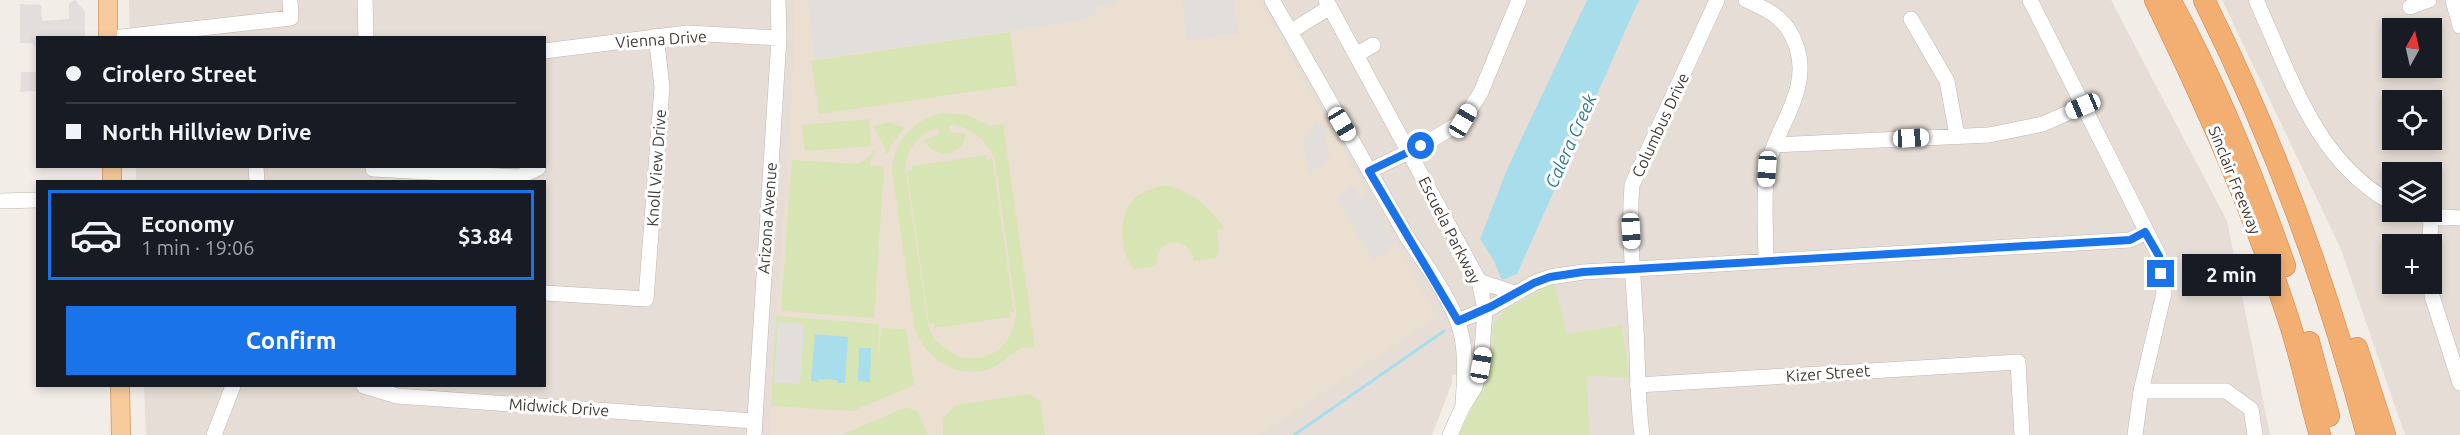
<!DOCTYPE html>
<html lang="en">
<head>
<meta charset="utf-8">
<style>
	:root { --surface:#171b24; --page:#242831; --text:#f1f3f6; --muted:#9ea1a6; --line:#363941; --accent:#1a73e8 }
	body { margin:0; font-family:Ubuntu,sans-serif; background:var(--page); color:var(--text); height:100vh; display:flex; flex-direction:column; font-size:22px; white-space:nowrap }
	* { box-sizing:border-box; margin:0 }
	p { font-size:20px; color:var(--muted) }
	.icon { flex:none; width:33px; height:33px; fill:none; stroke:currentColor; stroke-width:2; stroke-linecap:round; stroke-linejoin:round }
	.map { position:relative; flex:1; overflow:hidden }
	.details { position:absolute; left:36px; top:180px; width:510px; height:207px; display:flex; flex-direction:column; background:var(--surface); border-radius:0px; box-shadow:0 3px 9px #0003 }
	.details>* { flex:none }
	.guide { position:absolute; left:36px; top:36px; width:510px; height:132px; border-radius:0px; box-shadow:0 3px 9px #0003; display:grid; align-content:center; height:132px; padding:0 30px; background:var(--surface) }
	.needle { width:39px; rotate:8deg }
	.controls { position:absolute; left:2382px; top:18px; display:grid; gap:12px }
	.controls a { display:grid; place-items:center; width:60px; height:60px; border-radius:0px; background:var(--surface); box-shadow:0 3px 9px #0003; font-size:30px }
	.end { position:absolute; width:27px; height:27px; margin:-14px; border:8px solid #1a73e8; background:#fff; box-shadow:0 0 0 3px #fff }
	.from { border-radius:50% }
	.bubble { position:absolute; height:42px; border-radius:0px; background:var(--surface); box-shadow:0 3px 9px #0003; font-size:20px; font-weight:600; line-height:42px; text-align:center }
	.car { position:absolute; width:18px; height:36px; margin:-18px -9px; border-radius:8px; box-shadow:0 0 4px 2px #0007; background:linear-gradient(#fff 24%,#345 0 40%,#fff 0 76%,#345 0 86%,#fff 0) }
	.guide b { display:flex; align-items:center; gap:21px; height:57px; font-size:22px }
	.guide b+b { border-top:2px solid var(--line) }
	.guide i { width:15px; height:15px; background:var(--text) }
	ul { padding:10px 0 0; list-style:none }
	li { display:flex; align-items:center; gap:18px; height:90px; margin:0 12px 9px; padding:0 18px; border:3px solid transparent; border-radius:0px }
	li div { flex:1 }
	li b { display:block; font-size:22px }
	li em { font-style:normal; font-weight:600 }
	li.active { border-color:var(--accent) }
	li>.icon { width:54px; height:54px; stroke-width:1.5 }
	.cta { display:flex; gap:12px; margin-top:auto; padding:12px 30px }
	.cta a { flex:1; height:69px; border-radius:0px; background:var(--accent); color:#fff; font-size:24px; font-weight:600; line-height:69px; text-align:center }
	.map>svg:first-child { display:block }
	.residential { fill:#e6ded6; fill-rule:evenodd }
	.education { fill:#ebdfd2 }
	.green { fill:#d7e4b3; fill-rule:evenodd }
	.parking { fill:#e1dedc }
	.water { fill:#a8ddeb }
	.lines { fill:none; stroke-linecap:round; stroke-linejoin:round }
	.stream { stroke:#a8ddeb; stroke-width:3 }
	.minor-casing { stroke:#c0b6ae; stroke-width:16 }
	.major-casing { stroke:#dba46d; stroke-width:20 }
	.highway-casing { stroke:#d28142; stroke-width:22 }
	.minor { stroke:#fff; stroke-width:15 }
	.major { stroke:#f7cb9c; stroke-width:18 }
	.highway { stroke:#f3af71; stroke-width:21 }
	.route { stroke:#1a73e8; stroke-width:8 }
	.labels { text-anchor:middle; stroke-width:6; stroke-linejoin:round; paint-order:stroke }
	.street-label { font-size:16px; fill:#453d37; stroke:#fff }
	.water-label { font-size:18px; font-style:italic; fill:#317c92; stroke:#fff }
</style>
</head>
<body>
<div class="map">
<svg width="2460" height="435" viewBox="0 0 2460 435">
	<rect width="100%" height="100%" fill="#f2ede7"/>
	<path class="residential" d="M129 0H2111L2227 221 2270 435H1459L1488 373 1452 375V383L1432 435H146L144 386H544V182H136V167L544 166V38L130 37Z
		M2222 0H2460V435H2405L2340 247ZM2392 28H2432V68H2392ZM2392 100H2432V140H2392ZM2392 172H2432V212H2392ZM2392 244H2432V284H2392Z"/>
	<path class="education" d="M794 0H1259L1437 317 1259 435H769L794 60Z"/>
	<path class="green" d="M1010 32 1017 85 819 114 811 61Z
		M943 113 968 115 989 126 1003 124 1035 347C1030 348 1021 347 1017 350 1008 355 1004 363 994 367 959 382 925 360 914 326L892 170C895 141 913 119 943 113ZM954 125C975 130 986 140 995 159L1016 310C1015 364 955 376 929 330L905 168C907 149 919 133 938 128L939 134 924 140C935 160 963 157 966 134L950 132 949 126Z
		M869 119 871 146 805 151 802 125Z
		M889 122 904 128 889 148V153H885V148L873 126Z
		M873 149 876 152 873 155 870 165 884 166 874 318 781 311 792 160 859 164 872 154Z
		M986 155 987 160 992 159 1014 312H1009L1010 317 935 328 934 323 929 324 907 171 912 170V166Z
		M1167 186C1193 191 1209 208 1224 228L1217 230 1219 249 1216 258 1194 261C1190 240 1170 236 1158 252L1156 266 1134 269C1120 253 1118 218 1132 201 1140 192 1156 186 1167 186Z
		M1554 282 1567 334 1622 325 1629 377 1587 376 1589 435H1459L1489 372 1494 325 1505 310Z
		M776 316 879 324 878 365 881 328 906 329 914 385 853 411 771 406Z
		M1030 394 1040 402 1045 435H943V418L956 405Z
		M906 407 918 412 928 435H842Z"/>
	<path class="parking" d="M75 0 85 12V37L38 38 37 46H34L33 43H20V4L41 5 42 21 69 19V3Z
		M808 0H1119L1115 1V4L1096 6 1097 14 1085 20 815 59Z
		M1182 0H1233L1238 34 1187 41Z
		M21 72H37V91L20 92Z
		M1315 122 1325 126 1329 160 1309 172 1303 140 1310 134Z
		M1354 187 1360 198 1367 194 1395 243 1387 247 1389 251 1373 260 1337 197Z
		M778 322 804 323 800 384 774 382Z"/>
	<path class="water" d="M1587 0H1639L1517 274 1502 280 1493 259 1480 239 1508 167Z
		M815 334 848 337 845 383H838L837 380 819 379 818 382 811 381Z
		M859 348H871L870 382 858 381Z"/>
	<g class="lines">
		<path class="stream" d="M1294 435 1444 331"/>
		<g class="minor-casing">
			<path id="minor" d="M365 0 366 38
				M1272 0 1407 237C1425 263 1445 291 1457 320 1467 344 1465 378 1463 403
				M1326 0 1479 281 1485 310 1481 365 1475 387 1462 408 1450 435
				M1746 0C1773 12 1788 20 1797 48 1811 93 1774 128 1767 170 1763 200 1766 232 1766 262
				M2030 0 2159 256 2164 293 2141 391 2135 435
				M2256 0C2291 76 2315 161 2392 203
				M2453 0 2460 26
				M2410 7 2429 0
				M1911 19 1947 81 1957 136
				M1290 32 1330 7
				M112 38 291 18 290 0
				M544 51 688 33 779 38
				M1356 55 1373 45
				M1775 145 1989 135 2043 124 2083 106
				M256 166 257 182
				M373 169 519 177 538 168
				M1369 171 1421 146 1463 121 1481 92 1519 0
				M0 201 38 200
				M2415 212 2431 216 2460 218
				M2430 244 2431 216
				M1479 281 1515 293
				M2431 284 2432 296 2460 383
				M544 293 646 299 662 87 656 36
				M1458 321 1492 307 1534 283 1550 277 1583 272 2130 240 2146 232
				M1637 385 2018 362 2022 435
				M364 386 397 396 754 421
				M2141 391H2226L2251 409 2255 435
				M214 435 233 386
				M754 435 779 38 778 0
				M1642 435C1637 399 1638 364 1636 329 1634 281 1628 233 1632 185L1717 0"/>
		</g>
		<g class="major-casing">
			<path id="major" d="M108 0V38
				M112 166V182
				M120 386 121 435"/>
		</g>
		<g class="highway-casing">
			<path id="highway" d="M2155 0C2204 101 2251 205 2286 312 2300 352 2308 394 2320 435
				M2170 0C2217 85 2253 175 2285 266
				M2204 0C2274 140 2327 284 2367 435
				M2309 342 2329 416
				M2357 348 2385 435"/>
		</g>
		<use href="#minor" class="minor"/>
		<use href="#major" class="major"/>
		<use href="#highway" class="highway"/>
	</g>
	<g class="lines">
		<path class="route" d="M1421 146 1369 171 1458 321 1492 306 1534 283 1550 277 1583 272 2130 240 2145 232 2159 256 2161 274"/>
	</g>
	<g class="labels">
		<g class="street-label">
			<text transform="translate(661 39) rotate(-4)" y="6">Vienna Drive</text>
			<text transform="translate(1660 125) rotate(-65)" y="6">Columbus Drive</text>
			<text transform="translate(656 168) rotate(-86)" y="6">Knoll View Drive</text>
			<text transform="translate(2235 180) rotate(68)" y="6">Sinclair Freeway</text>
			<text transform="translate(767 218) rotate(-86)" y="6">Arizona Avenue</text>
			<text transform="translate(1450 230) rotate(63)" y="6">Escuela Parkway</text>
			<text transform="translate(1828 373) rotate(-4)" y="6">Kizer Street</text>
			<text transform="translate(559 407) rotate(4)" y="6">Midwick Drive</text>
		</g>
		<g class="water-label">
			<text transform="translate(1571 141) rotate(-66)" y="6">Calera Creek</text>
		</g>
	</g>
</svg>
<div class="controls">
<a><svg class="needle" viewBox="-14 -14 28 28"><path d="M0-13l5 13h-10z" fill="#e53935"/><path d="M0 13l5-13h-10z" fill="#9ea1a6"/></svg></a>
<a><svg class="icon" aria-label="locate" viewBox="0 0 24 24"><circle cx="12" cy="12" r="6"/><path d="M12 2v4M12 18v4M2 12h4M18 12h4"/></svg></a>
<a><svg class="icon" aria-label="layers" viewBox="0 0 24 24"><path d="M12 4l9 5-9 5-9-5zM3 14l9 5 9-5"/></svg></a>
<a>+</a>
</div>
<i class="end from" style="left:1421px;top:146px"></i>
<i class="end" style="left:2161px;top:274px"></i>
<div class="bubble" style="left:2182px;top:254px;width:99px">2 min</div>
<i class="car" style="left:2083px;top:106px;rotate:247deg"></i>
<i class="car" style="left:1463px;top:121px;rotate:30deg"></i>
<i class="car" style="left:1342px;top:124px;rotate:149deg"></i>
<i class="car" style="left:1911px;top:138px;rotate:87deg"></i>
<i class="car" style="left:1767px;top:169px;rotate:184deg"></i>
<i class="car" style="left:1631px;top:231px;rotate:177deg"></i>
<i class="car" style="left:1481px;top:365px;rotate:10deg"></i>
<div class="guide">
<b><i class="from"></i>Cirolero Street</b>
<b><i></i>North Hillview Drive</b>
</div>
<section class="details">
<ul>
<li class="active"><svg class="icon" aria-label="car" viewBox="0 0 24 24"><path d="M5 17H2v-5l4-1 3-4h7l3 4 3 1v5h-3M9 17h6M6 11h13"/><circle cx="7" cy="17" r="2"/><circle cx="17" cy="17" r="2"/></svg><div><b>Economy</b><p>1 min · 19:06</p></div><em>$3.84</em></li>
</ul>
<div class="cta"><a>Confirm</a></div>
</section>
</div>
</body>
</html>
